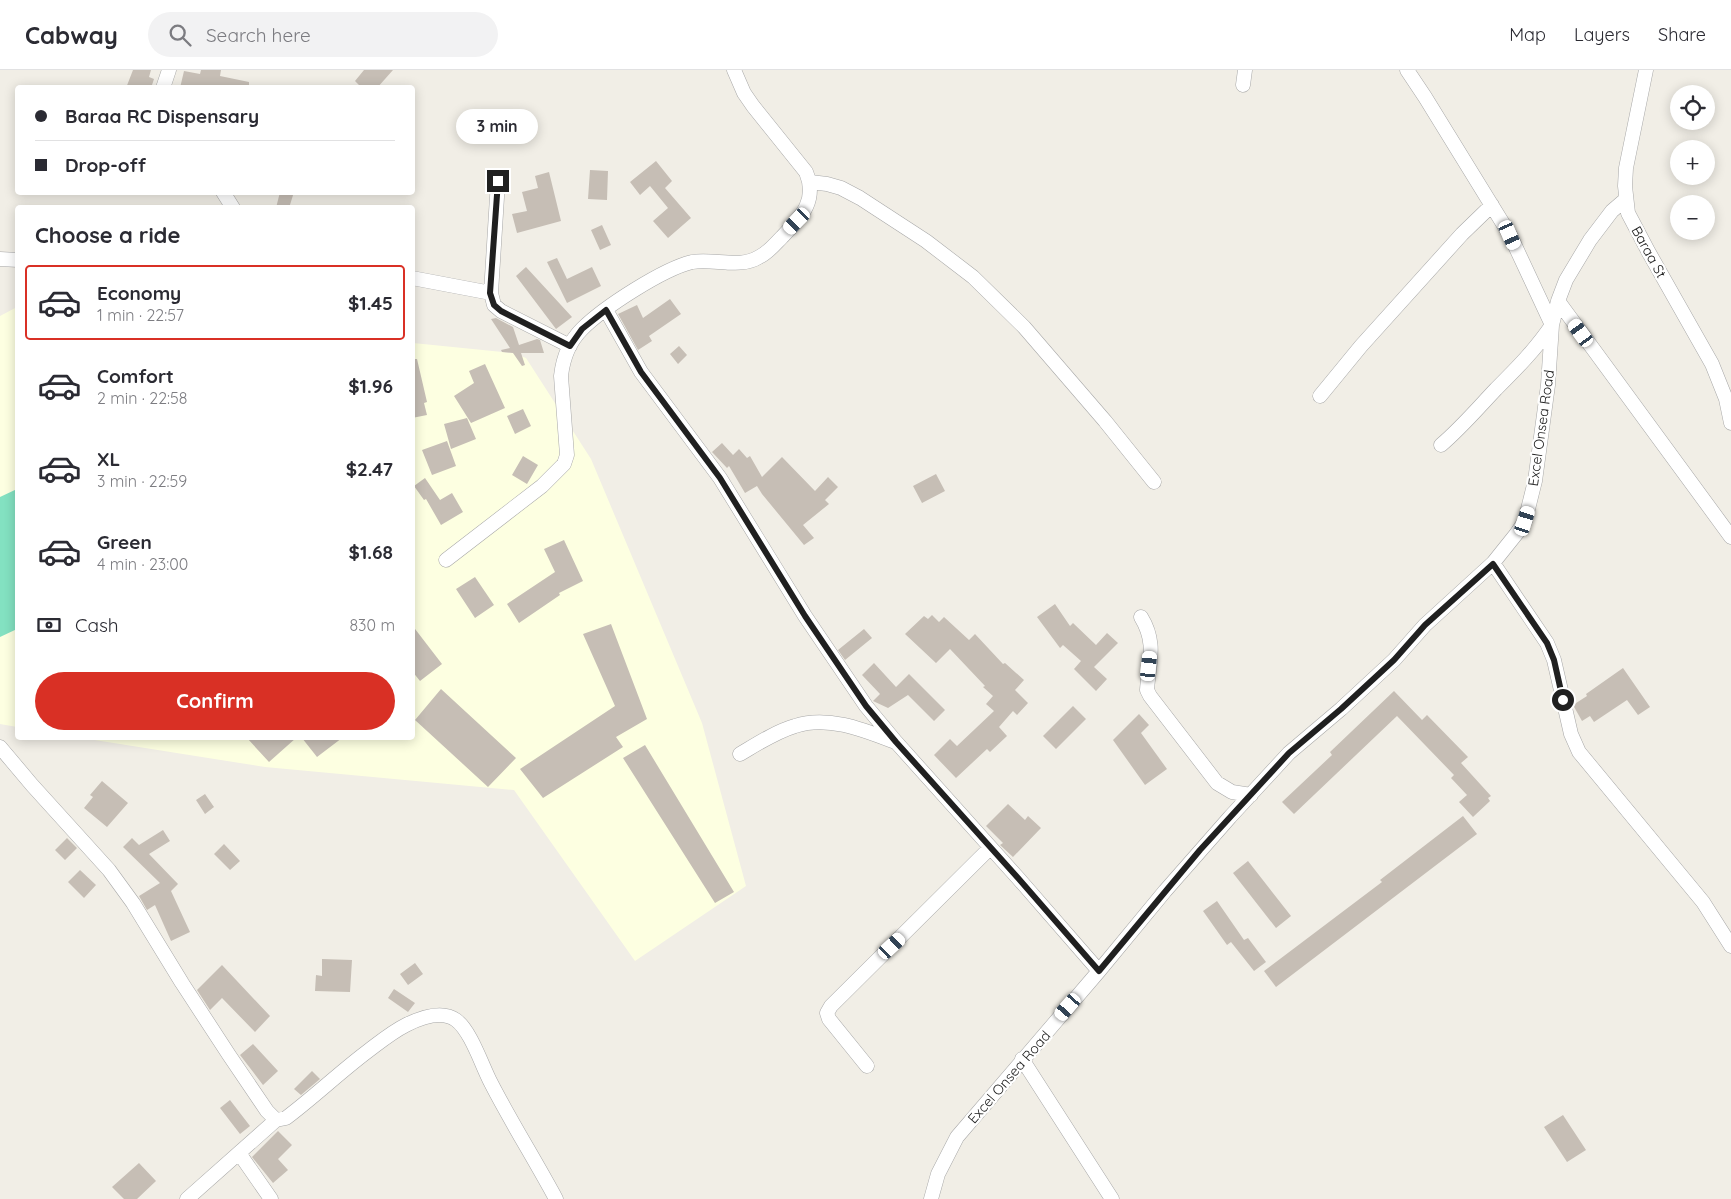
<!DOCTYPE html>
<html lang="en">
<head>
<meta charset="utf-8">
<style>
	:root { --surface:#fff; --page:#f2f2f3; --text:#2b2b33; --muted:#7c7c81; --line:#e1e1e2; --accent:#d93025 }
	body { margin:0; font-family:Quicksand,sans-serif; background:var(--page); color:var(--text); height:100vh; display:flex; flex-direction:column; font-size:19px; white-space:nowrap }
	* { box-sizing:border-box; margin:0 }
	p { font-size:16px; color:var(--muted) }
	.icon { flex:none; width:28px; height:28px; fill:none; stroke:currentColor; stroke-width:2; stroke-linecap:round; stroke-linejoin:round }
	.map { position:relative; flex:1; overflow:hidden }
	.side { position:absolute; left:15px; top:135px; width:400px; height:535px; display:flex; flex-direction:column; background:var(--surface); border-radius:5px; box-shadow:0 2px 12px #0003 }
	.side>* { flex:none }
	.banner { position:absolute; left:15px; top:15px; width:400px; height:110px; border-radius:5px; box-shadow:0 2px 12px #0003; display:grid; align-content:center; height:110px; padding:0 20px; background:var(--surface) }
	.tools { position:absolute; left:1670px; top:15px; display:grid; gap:10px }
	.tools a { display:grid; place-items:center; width:45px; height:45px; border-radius:50%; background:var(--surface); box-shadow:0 2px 12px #0003; font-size:25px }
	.end { position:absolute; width:22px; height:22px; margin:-11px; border:6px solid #202020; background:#fff; box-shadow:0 0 0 2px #fff }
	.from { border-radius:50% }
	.bubble { position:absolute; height:35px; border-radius:18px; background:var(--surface); box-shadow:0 2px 12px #0003; font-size:16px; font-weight:700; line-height:35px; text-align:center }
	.car { position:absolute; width:15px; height:30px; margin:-15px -8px; border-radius:6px; box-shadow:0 0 4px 1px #0007; background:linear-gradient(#fff 24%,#345 0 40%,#fff 0 76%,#345 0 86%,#fff 0) }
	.banner b { display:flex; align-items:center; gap:18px; height:48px; font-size:19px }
	.banner b+b { border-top:1px solid var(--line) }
	.banner i { width:12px; height:12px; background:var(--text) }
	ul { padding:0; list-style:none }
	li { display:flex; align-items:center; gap:15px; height:75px; margin:0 10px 8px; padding:0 10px; border:2px solid transparent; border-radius:5px }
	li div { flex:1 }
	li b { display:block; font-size:19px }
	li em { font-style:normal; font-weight:700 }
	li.on { border-color:var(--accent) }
	li>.icon { width:45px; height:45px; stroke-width:1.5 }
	h2 { padding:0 20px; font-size:22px; line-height:60px }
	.pay { display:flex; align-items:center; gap:12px; height:55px; padding:0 20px; font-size:19px }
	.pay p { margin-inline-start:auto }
	.button { display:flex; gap:10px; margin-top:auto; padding:10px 20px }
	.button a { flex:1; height:58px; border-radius:30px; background:var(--accent); color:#fff; font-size:20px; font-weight:700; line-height:58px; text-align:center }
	header { display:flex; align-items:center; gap:30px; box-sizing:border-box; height:70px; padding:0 25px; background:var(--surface); border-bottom:1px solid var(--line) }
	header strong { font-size:24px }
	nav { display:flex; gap:28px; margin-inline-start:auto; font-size:18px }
	.search { width:350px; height:45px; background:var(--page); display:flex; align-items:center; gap:12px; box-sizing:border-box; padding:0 18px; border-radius:28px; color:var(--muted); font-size:19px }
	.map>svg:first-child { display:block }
	.education { fill:#fdffe1 }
	.pitch { fill:#83e1c1 }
	.building { fill:#c6beb5 }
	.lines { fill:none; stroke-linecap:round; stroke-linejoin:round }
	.street-casing { stroke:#a7a7a7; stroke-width:15 }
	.street { stroke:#fff; stroke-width:14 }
	.route { stroke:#202020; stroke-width:6 }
	.labels { text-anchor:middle; stroke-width:4.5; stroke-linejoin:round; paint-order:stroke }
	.street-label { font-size:14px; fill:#202020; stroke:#fff }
</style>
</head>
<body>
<header>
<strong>Cabway</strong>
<div class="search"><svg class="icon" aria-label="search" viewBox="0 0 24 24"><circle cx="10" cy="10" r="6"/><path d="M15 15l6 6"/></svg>Search here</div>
<nav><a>Map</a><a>Layers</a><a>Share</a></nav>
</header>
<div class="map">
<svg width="1731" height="1129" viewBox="0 0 1731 1129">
	<rect width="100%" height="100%" fill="#f1eee6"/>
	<path class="education" d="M17 237V657L0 654V246Z
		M413 273 513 283 526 288 591 389 702 653 746 816 635 891 514 720 265 697 82 668H412Z"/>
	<path class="pitch" d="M17 419V559L0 567V427Z"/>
	<path class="building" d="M133 0H151L149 7 154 9 151 18H126Z
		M201 0H221L220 6 249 12V18H180L184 1 200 4Z
		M364 0H393L377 18H362L355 11Z
		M656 91 672 111 665 118 691 148 668 168 653 151 668 138 650 116 640 125 630 112Z
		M590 100 608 101 607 130 588 129Z
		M549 102 561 151 517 163 512 144 527 141 522 122 538 118 535 106Z
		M280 122H294L289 138H276Z
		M602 155 611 175 600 180 591 160Z
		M557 188 567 209 592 197 601 216 567 233 547 192Z
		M526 197 572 247 556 259 516 206Z
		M670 229 681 244 649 266 652 271 638 280 618 244 637 235 643 248Z
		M496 248 513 257 519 275 537 269 540 270 544 283H521L525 295 522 296 513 283 502 282 501 280 510 278 491 249Z
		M679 276 687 285 678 294 670 284Z
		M412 289H417L427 332 424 333 427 345 412 348Z
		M485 294 505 338 471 353 454 326 474 313 469 301Z
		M523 339 531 356 515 364 507 346Z
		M467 348 476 369 451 379 444 354Z
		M447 371 456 396 432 405 422 380Z
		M722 373 733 385 739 379 747 388 750 386 762 407 782 387 815 421 828 407 838 417 825 430 829 434 803 455 814 468 804 475 762 424 757 416 745 423 729 396 727 398 712 382Z
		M523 386 538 395 527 414 512 405Z
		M936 404 945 421 922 433 913 416Z
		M425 408 440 430 452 423 463 442 441 455 426 429 424 430 414 416Z
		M564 470 583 511 559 523 560 525 519 553 507 534 555 502 544 479Z
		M475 507 494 535 475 548 456 519Z
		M1055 534 1070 556 1073 553 1096 575 1107 563 1118 573 1094 597 1107 609 1096 621 1074 599 1081 591 1063 575 1060 578 1037 547Z
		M932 545 939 552 944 547 969 570 975 564 1003 594 1005 593 1024 610 1015 620 1028 633 1017 645 1013 641 999 657 1007 666 990 682 987 679 956 708 934 685 950 669 957 676 994 641 986 634 993 626 983 617 985 616 950 579 936 593 905 564 924 546 928 549Z
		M611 554 647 649 616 667 623 677 543 728 520 699 615 636 583 564Z
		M412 555 442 594 420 611 412 601Z
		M864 559 872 568 845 590 838 580Z
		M874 593 896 617 909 604 945 640 934 651 908 625 888 638 873 631 880 624 862 605Z
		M1623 598 1650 637 1638 645 1627 630 1594 652 1590 646 1582 651 1573 635 1587 626 1586 624Z
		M441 619 516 688 488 717 415 650Z
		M1394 621 1422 650 1427 645 1468 687 1461 693 1491 726 1488 728 1490 731 1473 747 1459 732 1467 725 1451 708 1454 705 1397 646 1294 744 1282 732 1332 685 1330 682Z
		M1073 636 1086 649 1056 679 1043 666Z
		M1139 644 1149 655 1141 663 1167 699 1145 715 1113 670Z
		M247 668H296L269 692Z
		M302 668H342L317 687Z
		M645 675 734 822 715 833 623 688Z
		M102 711 128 733 107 757 84 738 93 727 90 725Z
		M205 724 214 737 205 744 196 730Z
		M1008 734 1025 750 1028 746 1041 758 1013 787 1000 775 1003 773 986 756Z
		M1463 746 1477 764 1276 917 1264 901 1382 812 1380 810Z
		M163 760 170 771 149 784 178 814 171 821 190 862 171 871 155 835 147 840 139 826 160 813 123 777 132 768 139 775Z
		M67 768 77 778 65 790 55 780Z
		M224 774 240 791 230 800 214 784Z
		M1248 791 1291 846 1276 858 1233 803Z
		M80 800 96 815 84 828 68 812Z
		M1217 831 1244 870 1248 868 1266 892 1254 901 1231 872 1227 875 1203 841Z
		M322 889 352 890 350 922 315 921 316 905 322 906Z
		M415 893 423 904 408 915 400 904Z
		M222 895 270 946 255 962 222 928 210 940 197 920Z
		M394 919 415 933 408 942 388 928Z
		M253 974 278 1001 263 1015 240 985Z
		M312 1001 320 1009 301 1025 294 1019Z
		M230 1030 250 1056 240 1064 220 1038Z
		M1563 1045 1586 1080 1567 1092 1544 1057Z
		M278 1061 292 1075 278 1089 288 1100 273 1113 252 1087Z
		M139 1093 156 1111 137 1129H124L112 1117Z"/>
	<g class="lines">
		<g class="street-casing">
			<path id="street" d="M1407 0 1425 27 1510 165 1552 255C1536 279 1516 299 1496 319 1478 338 1461 358 1441 375
				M1646 0 1626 98 1625 116 1628 143 1648 181 1712 294 1726 329 1731 353
				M1243 15 1245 0
				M163 18 169 0
				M498 111 491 223 494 235 501 241 570 276
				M810 112 827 114 841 118 860 128 926 171 973 207 1024 257 1105 351 1154 412
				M223 122 233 138
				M0 189 18 190
				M412 208 491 223
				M1558 231 1731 467
				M606 240 641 302 720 408 805 546 866 636 896 672 1018 808 1099 901
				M1320 326 1361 276 1462 164 1492 135
				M446 490 542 416 564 394 567 385 561 306C563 288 569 272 582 259 604 237 663 199 692 192 713 188 740 199 759 187 768 183 775 174 782 167 801 147 818 131 806 102L753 36 744 23 734 0
				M1493 493 1547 573 1554 590 1571 664 1579 682 1703 832 1731 876
				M1141 547C1157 573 1149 592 1147 620L1150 626 1217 713 1232 722 1251 725
				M0 677 32 715 109 800 133 833 182 913 229 985 267 1041 276 1050 286 1048C314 1027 340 1002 368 981 380 972 392 962 406 955 420 948 442 940 456 950 471 961 482 996 491 1013 511 1052 535 1090 556 1129
				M740 684C757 674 775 662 795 656 828 645 864 660 895 672
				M1022 989 1112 1129
				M867 996 829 949 827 943 831 936 990 778
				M239 1083 271 1129
				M187 1129 276 1050
				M931 1129 938 1104 957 1067 1099 901 1165 821 1230 747 1289 683 1341 639 1394 590 1425 555 1493 493 1517 463 1525 451 1535 411 1548 315 1552 255 1558 231 1566 210 1590 170 1612 141 1626 129"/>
		</g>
		<use href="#street" class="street"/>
	</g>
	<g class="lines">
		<path class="route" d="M498 111 490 223 494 235 501 241 570 276 582 259 606 240 641 302 720 408 805 546 866 636 896 672 1018 808 1099 901 1200 780 1289 683 1341 639 1394 590 1425 555 1493 494 1547 573 1554 590 1563 630"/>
	</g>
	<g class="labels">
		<g class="street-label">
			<text transform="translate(1649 182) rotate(61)" y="5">Baraa St</text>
			<text transform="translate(1541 358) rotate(-82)" y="5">Excel Onsea Road</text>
			<text transform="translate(1009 1007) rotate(-49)" y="5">Excel Onsea Road</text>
		</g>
	</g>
</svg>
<div class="tools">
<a><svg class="icon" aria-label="locate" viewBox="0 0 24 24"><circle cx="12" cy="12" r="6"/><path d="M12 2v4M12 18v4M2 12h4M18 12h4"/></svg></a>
<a>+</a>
<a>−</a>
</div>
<i class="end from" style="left:1563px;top:630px"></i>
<i class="end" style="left:498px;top:111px"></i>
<div class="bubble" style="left:456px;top:39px;width:82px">3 min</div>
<i class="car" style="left:797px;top:151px;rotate:224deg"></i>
<i class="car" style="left:1510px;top:165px;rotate:156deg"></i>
<i class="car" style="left:1581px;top:263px;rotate:324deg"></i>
<i class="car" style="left:1525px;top:451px;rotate:18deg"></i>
<i class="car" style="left:1149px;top:596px;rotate:6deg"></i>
<i class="car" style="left:892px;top:876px;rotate:47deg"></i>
<i class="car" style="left:1068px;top:937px;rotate:221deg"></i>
<div class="banner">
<b><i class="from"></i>Baraa RC Dispensary</b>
<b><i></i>Drop-off</b>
</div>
<section class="side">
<h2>Choose a ride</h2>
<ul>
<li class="on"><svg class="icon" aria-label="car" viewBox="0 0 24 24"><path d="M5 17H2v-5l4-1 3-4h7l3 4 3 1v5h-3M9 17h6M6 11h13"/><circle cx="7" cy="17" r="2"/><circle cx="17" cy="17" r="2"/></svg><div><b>Economy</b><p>1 min · 22:57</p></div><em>$1.45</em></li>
<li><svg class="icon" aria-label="car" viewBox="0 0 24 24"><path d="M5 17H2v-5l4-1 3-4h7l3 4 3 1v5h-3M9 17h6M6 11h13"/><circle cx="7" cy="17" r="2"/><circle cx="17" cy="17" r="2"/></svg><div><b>Comfort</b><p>2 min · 22:58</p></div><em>$1.96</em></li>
<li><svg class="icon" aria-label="car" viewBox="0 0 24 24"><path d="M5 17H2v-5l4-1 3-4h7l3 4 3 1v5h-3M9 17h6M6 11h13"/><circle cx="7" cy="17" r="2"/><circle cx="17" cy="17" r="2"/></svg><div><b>XL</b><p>3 min · 22:59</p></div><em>$2.47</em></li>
<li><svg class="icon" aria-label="car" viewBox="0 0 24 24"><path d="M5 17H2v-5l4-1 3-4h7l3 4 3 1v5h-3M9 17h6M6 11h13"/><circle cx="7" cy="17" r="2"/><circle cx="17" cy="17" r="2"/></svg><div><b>Green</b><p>4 min · 23:00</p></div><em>$1.68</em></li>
</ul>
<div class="pay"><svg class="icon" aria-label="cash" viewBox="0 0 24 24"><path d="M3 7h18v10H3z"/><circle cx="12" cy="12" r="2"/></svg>Cash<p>830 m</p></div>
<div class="button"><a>Confirm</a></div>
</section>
</div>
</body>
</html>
